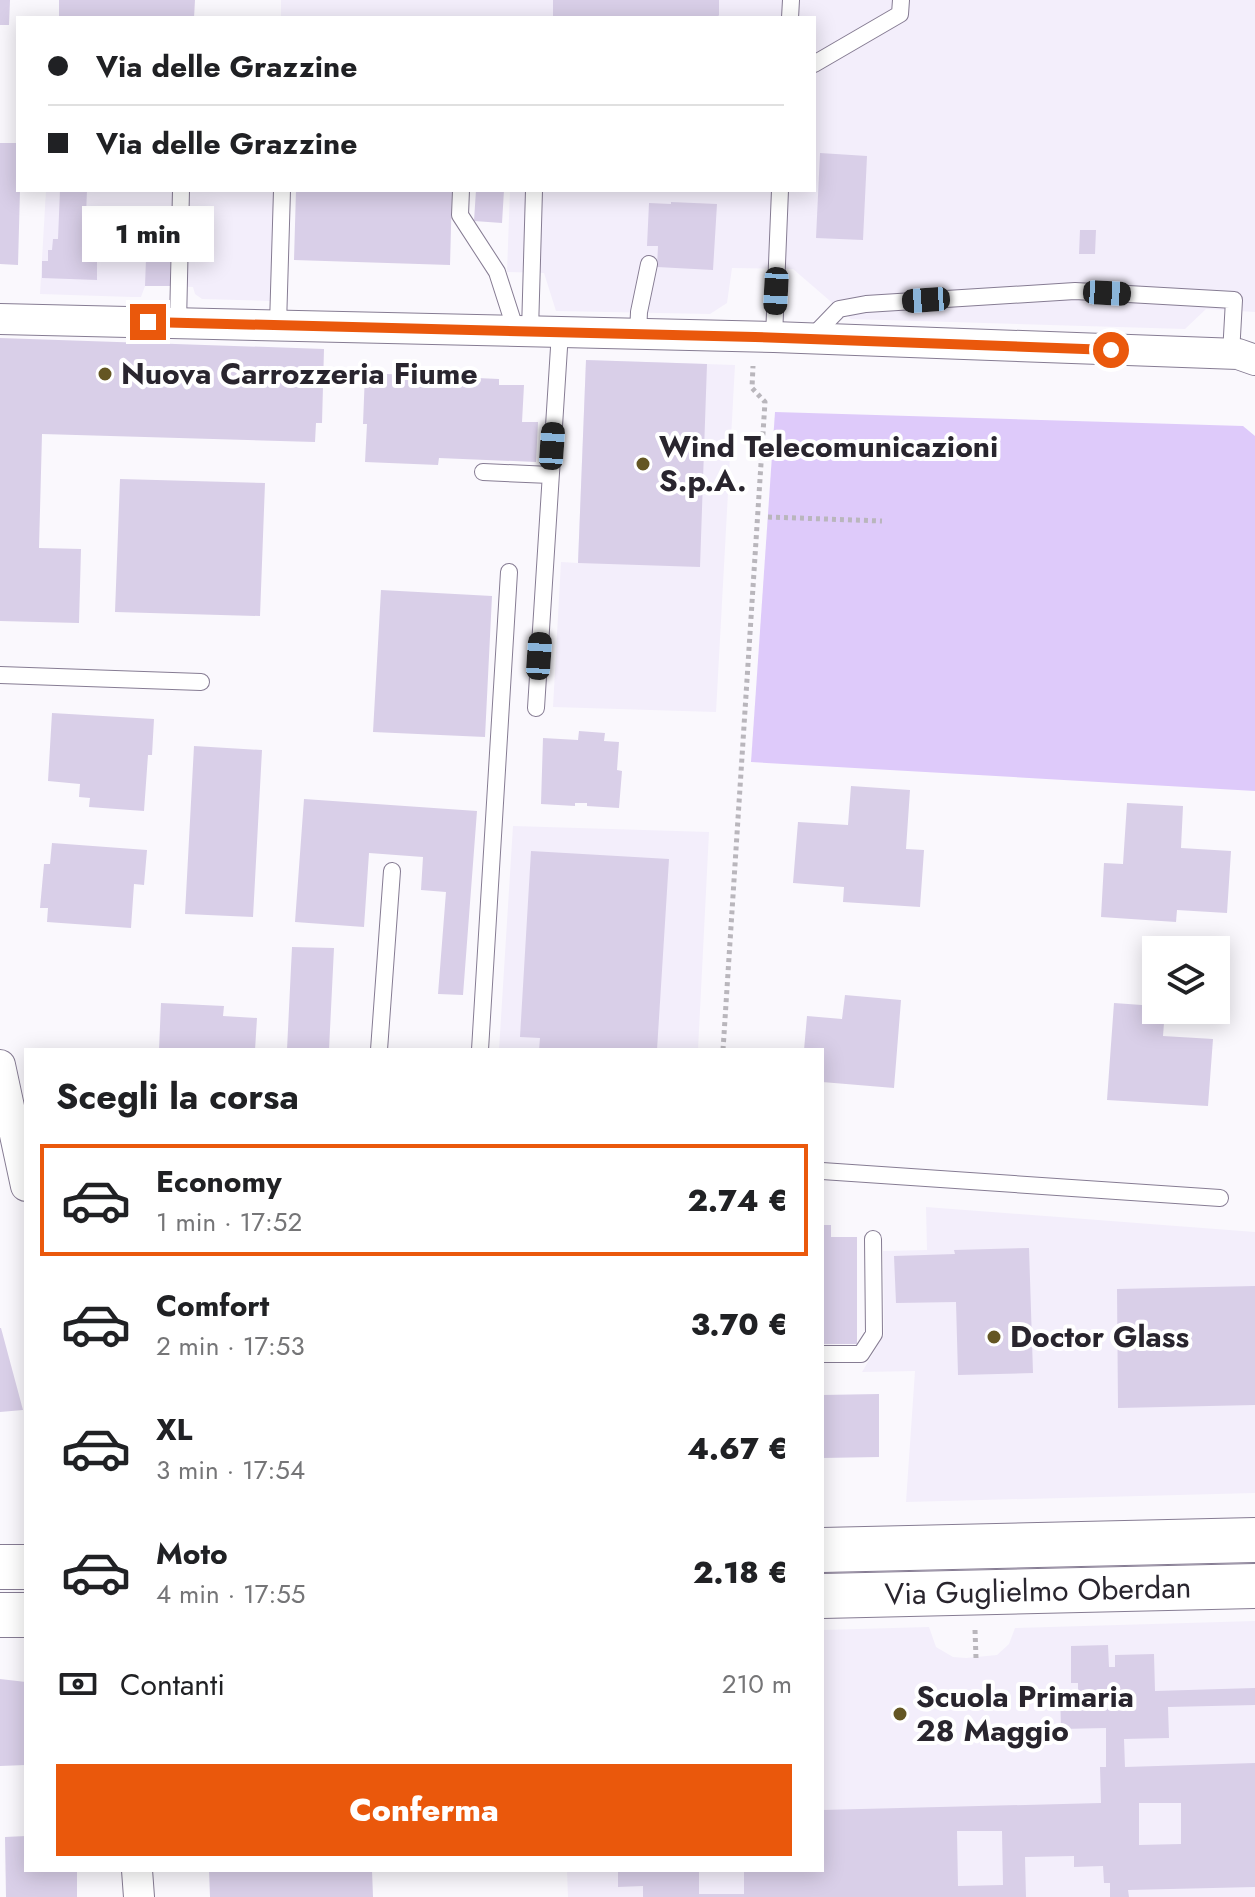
<!DOCTYPE html>
<html lang="it">
<head>
<meta charset="utf-8">
<style>
	:root { --surface:#fff; --page:#f2f2f2; --text:#202124; --muted:#757577; --line:#e0e0e0; --accent:#ea580c }
	body { margin:0; font-family:Jost,sans-serif; background:var(--page); color:var(--text); height:100vh; display:flex; flex-direction:column; font-size:30px; white-space:nowrap }
	* { box-sizing:border-box; margin:0 }
	p { font-size:26px; color:var(--muted) }
	.icon { flex:none; width:44px; height:44px; fill:none; stroke:currentColor; stroke-width:2; stroke-linecap:round; stroke-linejoin:round }
	.map { position:relative; flex:1; overflow:hidden }
	.sheet { position:absolute; left:24px; top:1048px; width:800px; height:824px; display:flex; flex-direction:column; background:var(--surface); border-radius:0px; box-shadow:0 4px 20px #0003 }
	.sheet>* { flex:none }
	.guide { position:absolute; left:16px; top:16px; width:800px; height:176px; border-radius:0px; box-shadow:0 4px 20px #0003; display:grid; align-content:center; height:176px; padding:0 32px; background:var(--surface) }
	.tools { position:absolute; left:1142px; top:936px; display:grid; gap:16px }
	.tools a { display:grid; place-items:center; width:88px; height:88px; border-radius:0px; background:var(--surface); box-shadow:0 4px 20px #0003; font-size:40px }
	.end { position:absolute; width:36px; height:36px; margin:-18px; border:10px solid #ea580c; background:#fff; box-shadow:0 0 0 4px #fff }
	.from { border-radius:50% }
	.bubble { position:absolute; height:56px; border-radius:0px; background:var(--surface); box-shadow:0 4px 20px #0003; font-size:26px; font-weight:800; line-height:56px; text-align:center }
	.car { position:absolute; width:24px; height:48px; margin:-24px -12px; border-radius:10px; box-shadow:0 0 6px 2px #0007; background:linear-gradient(#222 24%,#8ab4d8 0 40%,#222 0 76%,#8ab4d8 0 86%,#222 0) }
	.guide b { display:flex; align-items:center; gap:28px; height:76px; font-size:30px }
	.guide b+b { border-top:2px solid var(--line) }
	.guide i { width:20px; height:20px; background:var(--text) }
	ul { padding:0; list-style:none }
	li { display:flex; align-items:center; gap:24px; height:112px; margin:0 16px 12px; padding:0 16px; border:4px solid transparent; border-radius:0px }
	li div { flex:1 }
	li b { display:block; font-size:30px }
	li em { font-style:normal; font-weight:800 }
	li.selected { border-color:var(--accent) }
	li>.icon { width:72px; height:72px; stroke-width:1.5 }
	h2 { padding:0 32px; font-size:36px; line-height:96px }
	.pay { display:flex; align-items:center; gap:20px; height:88px; padding:0 32px; font-size:30px }
	.pay p { margin-inline-start:auto }
	.action { display:flex; gap:16px; margin-top:auto; padding:16px 32px }
	.action a { flex:1; height:92px; border-radius:0px; background:var(--accent); color:#fff; font-size:32px; font-weight:800; line-height:92px; text-align:center }
	.map>svg:first-child { display:block }
	.built { fill:#f3eefb }
	.green { fill:#decafa }
	.building { fill:#d9cfe8; fill-rule:evenodd }
	.lines { fill:none; stroke-linecap:round; stroke-linejoin:round }
	.lane-casing { stroke:#867c93; stroke-width:18 }
	.street-casing { stroke:#867c93; stroke-width:32 }
	.secondary-casing { stroke:#867c93; stroke-width:46 }
	.path { stroke:#b9b6bc; stroke-width:5; stroke-dasharray:4 4; stroke-linecap:butt }
	.lane { stroke:#fff; stroke-width:16 }
	.street { stroke:#fff; stroke-width:30 }
	.secondary { stroke:#fff; stroke-width:44 }
	.route { stroke:#ea580c; stroke-width:10 }
	.poi-dot { fill:#645623; stroke:#fff; stroke-width:3 }
	.labels { text-anchor:middle; stroke-width:8; stroke-linejoin:round; paint-order:stroke }
	.poi-label { font-size:30px; font-weight:bold; fill:#29252e; stroke:#fff; text-anchor:start }
	.street-label { font-size:30px; fill:#29252e; stroke:#fff }
</style>
</head>
<body>
<div class="map">
<svg width="1255" height="1897" viewBox="0 0 1255 1897">
	<rect width="100%" height="100%" fill="#faf8fd"/>
	<path class="built" d="M281 0H1255V312L1206 309 1185 329 851 319 793 269 732 268 727 303 710 314 556 311 544 273 507 272 510 190H814V18H281Z
		M46 190H274L270 301 202 299 195 294 193 287 170 286H145L141 297H132L40 294Z
		M586 360 735 365 716 712 553 707 561 562 578 563Z
		M513 826 709 832 698 1050H499Z
		M926 1207 1255 1232V1493L906 1502 915 1371 862 1372 884 1335 883 1251 927 1250Z
		M1255 1621V1897H568L567 1870H822V1630L929 1627 936 1647 953 1657 966 1658 997 1655 1009 1644 1015 1628Z"/>
	<path class="green" d="M775 412 1243 426 1255 436V791L751 762Z"/>
	<path class="building" d="M0 0H10L9 25H0Z
		M59 0H195L194 18H59Z
		M553 0H719V15L717 18H562V16H553Z
		M0 143H18L20 190 18 265 0 264Z
		M820 153 867 156 863 240 816 238Z
		M60 190H87L85 241H92V251H97V280L42 278V261H48V250H52L53 239H58Z
		M296 190H452L450 265 294 260Z
		M476 190H504L502 223 474 221Z
		M671 202 717 204 713 270 657 267 658 246H647L649 203 671 204Z
		M1080 230H1096L1095 254H1079Z
		M146 259 170 260V286H145Z
		M0 338 324 349 322 423H316L315 442 42 434 39 548 81 549 79 623 0 621Z
		M586 360 707 364 700 567 578 563Z
		M365 373 499 379V385H524L522 422H538L536 462 439 458 438 465 365 462 367 424H363Z
		M120 479 265 483 260 616 115 612Z
		M381 590 492 596 485 737 373 732Z
		M52 713 154 719 152 755H148L144 811 89 807 90 798 79 797 80 784 48 781Z
		M579 731 605 733 604 741 619 742 617 770 622 771 619 808 587 806V803H575V806L541 804 543 738 578 740Z
		M194 746 262 750 253 917 185 914Z
		M851 786 910 790 906 849 924 850 920 907 843 902 844 887 793 883 798 822 848 825Z
		M304 799 477 811 463 995 438 994 446 892 421 890 423 857 369 853 364 927 295 922Z
		M1127 803 1183 806 1181 848 1231 851 1227 913 1177 910 1176 922 1101 917 1104 863 1123 864Z
		M52 843 147 850 144 885 134 884 131 928 47 922 48 908H40L44 864H50Z
		M531 851 669 859 657 1050H539L540 1038 520 1037Z
		M292 947 334 948 329 1050H287Z
		M845 995 901 1000 894 1088 822 1082V1050H804L807 1016 842 1019Z
		M161 1003 224 1006 223 1016 257 1018 255 1050H159Z
		M1114 1003 1156 1006V1010H1165L1163 1036 1213 1039 1208 1106 1107 1100Z
		M822 1225H831V1237H857V1344H822Z
		M1029 1248 1033 1373 958 1375 956 1302 896 1303 894 1256 955 1254 954 1250Z
		M1255 1286V1405L1118 1408 1117 1289Z
		M0 1328H1L23 1410 0 1412Z
		M879 1394V1457L822 1458V1395Z
		M1108 1645 1109 1667H1115V1655L1154 1654 1155 1691 1255 1688V1705L1168 1707 1169 1738 1124 1739 1125 1767 1255 1763V1887L1128 1890 1129 1897H1110V1883H1104L1103 1866 1074 1867V1856L1025 1857 1026 1897H643V1886L618 1887V1870H699V1894H744V1870H822V1810L1101 1803 1100 1767H1106V1728L1061 1729 1060 1691H1078V1683H1071V1646ZM1139 1803H1181V1844L1139 1845ZM957 1831H1002L1003 1885 958 1886Z
		M0 1679 26 1682V1765L0 1766Z
		M26 1836V1870H77V1897H6L5 1837Z
		M209 1870H372L373 1897H210Z"/>
	<g class="lines">
		<g class="lane-casing">
			<path id="lane" d="M790 18 791 0
				M814 64 900 14 901 0
				M461 190 460 215 497 272 516 331
				M178 323 181 190
				M278 325 282 190
				M530 331 534 190
				M638 334 639 312 649 264
				M774 337 780 190
				M812 337 839 309 866 304 1075 291 1234 300 1231 354
				M483 472 550 475
				M0 675 201 682
				M536 708 560 332
				M379 1050 392 871
				M480 1050 509 572
				M822 1171 1220 1198
				M822 1354H861L874 1334 873 1239"/>
		</g>
		<g class="street-casing">
			<path id="street" d="M0 319 774 337 1238 354 1255 360
				M0 1065 26 1186
				M137 1870 139 1897"/>
		</g>
		<g class="secondary-casing">
			<g id="secondary">
				<path d="M822 1550 1255 1540"/>
				<path d="M0 1567H26"/>
				<path id="s1" d="M822 1596 1255 1586"/>
				<path d="M0 1615H26"/>
			</g>
		</g>
		<path class="path" d="M768 517 882 521
			M723 1050 765 402 752 388 753 366
			M975 1630 976 1658"/>
		<use href="#lane" class="lane"/>
		<use href="#street" class="street"/>
		<use href="#secondary" class="secondary"/>
	</g>
	<g class="lines">
		<path class="route" d="M148 322 755 337 1111 350"/>
	</g>
	<g class="poi-dot">
		<circle cx="105" cy="374" r="8"/>
		<circle cx="643" cy="464" r="8"/>
		<circle cx="994" cy="1337" r="8"/>
		<circle cx="900" cy="1714" r="8"/>
	</g>
	<g class="labels">
		<g class="poi-label">
			<text x="121" y="384">Nuova Carrozzeria Fiume</text>
			<text x="659" y="457">Wind Telecomunicazioni<tspan x="659" dy="34">S.p.A.</tspan></text>
			<text x="1010" y="1347">Doctor Glass</text>
			<text x="916" y="1707">Scuola Primaria<tspan x="916" dy="34">28 Maggio</tspan></text>
		</g>
		<g class="street-label">
			<text dy="10" stroke="none"><textPath href="#s1" startOffset="216">Via Guglielmo Oberdan</textPath></text>
		</g>
	</g>
</svg>
<div class="tools">
<a><svg class="icon" aria-label="layers" viewBox="0 0 24 24"><path d="M12 4l9 5-9 5-9-5zM3 14l9 5 9-5"/></svg></a>
</div>
<i class="end from" style="left:1111px;top:350px"></i>
<i class="end" style="left:148px;top:322px"></i>
<div class="bubble" style="left:82px;top:206px;width:132px">1 min</div>
<i class="car" style="left:776px;top:291px;rotate:183deg"></i>
<i class="car" style="left:1107px;top:293px;rotate:93deg"></i>
<i class="car" style="left:926px;top:300px;rotate:266deg"></i>
<i class="car" style="left:552px;top:446px;rotate:4deg"></i>
<i class="car" style="left:539px;top:656px;rotate:4deg"></i>
<div class="guide">
<b><i class="from"></i>Via delle Grazzine</b>
<b><i></i>Via delle Grazzine</b>
</div>
<section class="sheet">
<h2>Scegli la corsa</h2>
<ul>
<li class="selected"><svg class="icon" aria-label="car" viewBox="0 0 24 24"><path d="M5 17H2v-5l4-1 3-4h7l3 4 3 1v5h-3M9 17h6M6 11h13"/><circle cx="7" cy="17" r="2"/><circle cx="17" cy="17" r="2"/></svg><div><b>Economy</b><p>1 min · 17:52</p></div><em>2.74 €</em></li>
<li><svg class="icon" aria-label="car" viewBox="0 0 24 24"><path d="M5 17H2v-5l4-1 3-4h7l3 4 3 1v5h-3M9 17h6M6 11h13"/><circle cx="7" cy="17" r="2"/><circle cx="17" cy="17" r="2"/></svg><div><b>Comfort</b><p>2 min · 17:53</p></div><em>3.70 €</em></li>
<li><svg class="icon" aria-label="car" viewBox="0 0 24 24"><path d="M5 17H2v-5l4-1 3-4h7l3 4 3 1v5h-3M9 17h6M6 11h13"/><circle cx="7" cy="17" r="2"/><circle cx="17" cy="17" r="2"/></svg><div><b>XL</b><p>3 min · 17:54</p></div><em>4.67 €</em></li>
<li><svg class="icon" aria-label="car" viewBox="0 0 24 24"><path d="M5 17H2v-5l4-1 3-4h7l3 4 3 1v5h-3M9 17h6M6 11h13"/><circle cx="7" cy="17" r="2"/><circle cx="17" cy="17" r="2"/></svg><div><b>Moto</b><p>4 min · 17:55</p></div><em>2.18 €</em></li>
</ul>
<div class="pay"><svg class="icon" aria-label="cash" viewBox="0 0 24 24"><path d="M3 7h18v10H3z"/><circle cx="12" cy="12" r="2"/></svg>Contanti<p>210 m</p></div>
<div class="action"><a>Conferma</a></div>
</section>
</div>
</body>
</html>
